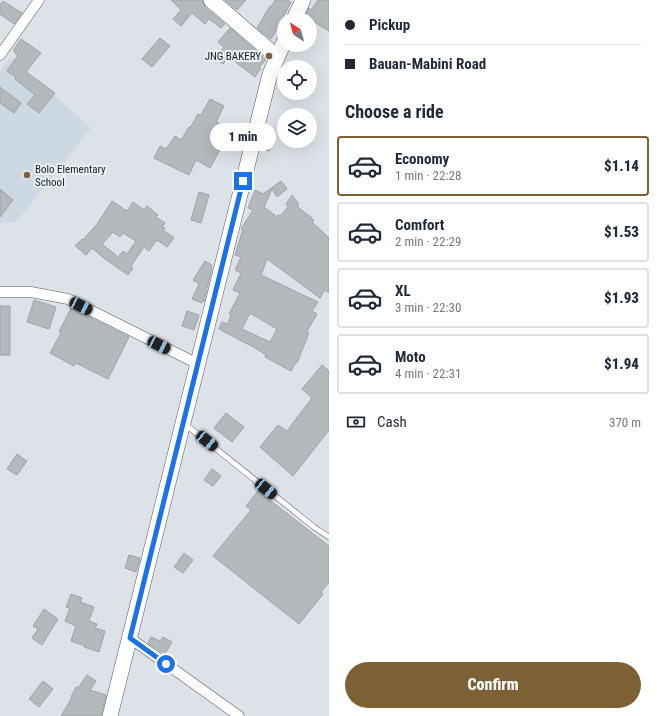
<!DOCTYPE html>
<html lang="en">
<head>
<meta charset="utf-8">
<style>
	:root { --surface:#fff; --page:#f2f2f3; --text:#1f2937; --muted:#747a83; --line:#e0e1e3; --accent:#7d6134 }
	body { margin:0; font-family:"Roboto Condensed",sans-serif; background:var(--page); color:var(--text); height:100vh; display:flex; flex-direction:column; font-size:15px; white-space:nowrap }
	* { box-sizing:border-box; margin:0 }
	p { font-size:13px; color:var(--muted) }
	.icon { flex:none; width:22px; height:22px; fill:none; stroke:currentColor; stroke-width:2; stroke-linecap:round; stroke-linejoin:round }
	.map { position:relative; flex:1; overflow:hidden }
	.panel { display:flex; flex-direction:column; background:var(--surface); width:328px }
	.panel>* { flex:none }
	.guide { display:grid; align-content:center; height:88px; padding:0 16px; background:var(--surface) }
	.needle { width:26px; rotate:323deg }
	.controls { position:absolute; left:277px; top:12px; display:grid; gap:8px }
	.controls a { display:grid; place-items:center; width:40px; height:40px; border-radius:50%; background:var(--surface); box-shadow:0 4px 16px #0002; font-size:20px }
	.end { position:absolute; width:18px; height:18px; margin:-9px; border:5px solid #1a73e8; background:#fff; box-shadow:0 0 0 2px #fff }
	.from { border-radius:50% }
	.bubble { position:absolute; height:28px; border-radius:14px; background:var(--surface); box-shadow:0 4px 16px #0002; font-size:13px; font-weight:800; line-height:28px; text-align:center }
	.car { position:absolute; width:12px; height:24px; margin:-12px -6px; border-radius:5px; box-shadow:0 0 3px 1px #0007; background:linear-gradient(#222 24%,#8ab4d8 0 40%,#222 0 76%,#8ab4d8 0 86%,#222 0) }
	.guide b { display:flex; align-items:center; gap:14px; height:38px; font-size:15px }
	.guide b+b { border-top:1px solid var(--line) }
	.guide i { width:10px; height:10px; background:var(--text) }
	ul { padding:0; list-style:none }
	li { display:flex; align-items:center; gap:12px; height:60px; margin:0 8px 6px; padding:0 8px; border:2px solid var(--line); border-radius:4px }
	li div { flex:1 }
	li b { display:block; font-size:15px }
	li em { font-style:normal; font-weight:800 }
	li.active { border-color:var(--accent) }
	li>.icon { width:36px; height:36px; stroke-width:1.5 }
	h2 { padding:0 16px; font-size:18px; line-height:48px }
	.pay { display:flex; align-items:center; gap:10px; height:44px; padding:0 16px; font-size:15px }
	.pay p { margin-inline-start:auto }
	.action { display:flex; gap:8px; margin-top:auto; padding:8px 16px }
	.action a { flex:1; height:46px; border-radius:24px; background:var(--accent); color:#fff; font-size:16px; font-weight:800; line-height:46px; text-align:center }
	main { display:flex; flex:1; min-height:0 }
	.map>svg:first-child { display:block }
	.built { fill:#ccd8e2 }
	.building { fill:#b3b9bd; stroke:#9da3a7; fill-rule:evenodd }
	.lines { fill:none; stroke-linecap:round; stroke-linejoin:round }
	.lane-casing { stroke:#555a5e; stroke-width:6 }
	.street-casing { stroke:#555a5e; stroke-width:11 }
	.secondary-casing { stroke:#555a5e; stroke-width:16 }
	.lane { stroke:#fff; stroke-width:5 }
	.street { stroke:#fff; stroke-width:10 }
	.secondary { stroke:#fff; stroke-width:15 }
	.route { stroke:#1a73e8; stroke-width:5 }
	.poi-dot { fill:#7d6134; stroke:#e9eff4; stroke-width:1.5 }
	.labels { text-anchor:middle; stroke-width:4; stroke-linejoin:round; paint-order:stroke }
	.poi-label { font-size:11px; fill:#1b1d1f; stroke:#e9eff4; text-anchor:end }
</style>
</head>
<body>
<main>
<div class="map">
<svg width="329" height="716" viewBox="0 0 329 716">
	<rect width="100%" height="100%" fill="#dce2e7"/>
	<path class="built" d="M11 57 91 128 16 222 0 223V71Z"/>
	<path class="building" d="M171 0H202L205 7 225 24 221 28 209 19 205 24 192 13 181 26 173 19 181 10Z
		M225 0H246L237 10Z
		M275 0H287L291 2 284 15 285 16 271 39 257 28 270 6 271 7Z
		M318 0H329V31L308 18 309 17 306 15 309 8 311 10Z
		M3 1 22 13 14 24 0 14V5Z
		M230 28 266 60 259 67 261 68 255 77 229 57 223 64 215 57 224 47 218 42Z
		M160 38 170 46 152 67 142 59Z
		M21 39 41 53 26 72 55 93 39 113 27 104 35 95 15 79 16 77 7 71 18 55 14 52V49Z
		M0 87 21 103 14 113 0 103Z
		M210 99 224 106 216 122 225 126 220 136 228 139 224 147 222 146 210 168 196 160 189 175 154 158 160 146 166 149 175 136 181 140 189 127 190 128 198 114 201 115Z
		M267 129 275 132 269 151 261 149Z
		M281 181 287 189 277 197 272 189 264 207 277 217 278 215 280 216 288 207 286 204 292 195 299 204 297 206 314 220 312 222 329 238V293L325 290 320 298 267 259 261 275 318 302 312 311 317 314 306 333H309L297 363 296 362 291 371 265 357 266 355 255 348 219 329 222 322 228 324 231 315 229 314 240 293 233 290 241 273 235 270 241 257 235 255 243 229H241L253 210 248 208 252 198 255 190 263 194ZM250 313 277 329 270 342 242 329Z
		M0 189 13 200 0 217Z
		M199 192 209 195 201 223 191 220Z
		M112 201 127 211 133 202 144 210 147 206 158 215 156 217 165 223 162 227 165 228 163 230 174 238 167 247 157 240 149 251 144 247 131 266 133 268 128 275 105 259 92 248 86 255 75 246 82 239 83 240 97 224ZM113 232 120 237 123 233 136 241 127 254 123 251 118 257 102 244Z
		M205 261 212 265 211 267 212 268 204 301H202V303L192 299 199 284 193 280Z
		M34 300 56 307 49 329 27 322Z
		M0 306H10V355H0Z
		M71 308 129 337 108 379 76 363 74 366 50 353 61 333 59 332Z
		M187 311 199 315 194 330 182 326Z
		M322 365 329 371V430L293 476 260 447 278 425 287 431 312 398 302 389Z
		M226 413 244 427 232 442 214 428Z
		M17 454 27 461 17 475 7 469Z
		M212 469 221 476 213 486 204 480Z
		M258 491 329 546V582L321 592 323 594 299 624 213 556 251 510 246 506Z
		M184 553 193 560 183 573 174 567Z
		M129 555 140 558 136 572 125 568Z
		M71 594 82 598 80 602 94 607 89 621 97 624 95 628 105 631 99 652 84 647 85 646 71 641 76 626 65 621 70 608 66 607Z
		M44 609 58 619 42 645 32 638 38 629 33 626Z
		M151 637 160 641 163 637 172 642 165 654 148 643Z
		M87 675 96 681 90 690 106 695 101 716H61L72 697H71L76 687 78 688Z
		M43 681 53 689 39 707 29 699Z"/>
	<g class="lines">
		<g class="lane-casing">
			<path id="lane" d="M185 424 314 527 329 537"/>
		</g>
		<g class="street-casing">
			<path id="street" d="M0 55 39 0
				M0 292H31L68 299 198 364
				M130 638 239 716"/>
		</g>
		<g class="secondary-casing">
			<path id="secondary" d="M211 0 277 57
				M294 19 303 0
				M110 716 270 74 284 42"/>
		</g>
		<use href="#lane" class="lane"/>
		<use href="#street" class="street"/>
		<use href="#secondary" class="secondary"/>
	</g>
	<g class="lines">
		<path class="route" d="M166 664 130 638 243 181"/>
	</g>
	<g class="poi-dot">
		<circle cx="269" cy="56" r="4"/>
		<circle cx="27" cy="175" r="4"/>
	</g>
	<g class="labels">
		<g class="poi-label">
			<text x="261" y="60">JNG BAKERY</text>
			<text x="35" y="173" text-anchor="start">Bolo Elementary<tspan x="35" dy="13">School</tspan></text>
		</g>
	</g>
</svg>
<div class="controls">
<a><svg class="needle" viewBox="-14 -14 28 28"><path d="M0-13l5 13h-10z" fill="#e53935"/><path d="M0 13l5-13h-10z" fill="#747a83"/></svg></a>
<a><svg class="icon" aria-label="locate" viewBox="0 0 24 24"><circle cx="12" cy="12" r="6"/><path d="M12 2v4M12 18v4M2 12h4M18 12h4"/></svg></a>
<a><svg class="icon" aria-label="layers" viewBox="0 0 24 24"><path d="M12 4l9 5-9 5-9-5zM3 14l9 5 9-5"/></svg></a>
</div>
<i class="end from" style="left:166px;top:664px"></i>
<i class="end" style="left:243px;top:181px"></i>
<div class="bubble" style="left:210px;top:123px;width:66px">1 min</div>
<i class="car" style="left:81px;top:306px;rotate:116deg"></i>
<i class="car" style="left:159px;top:345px;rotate:116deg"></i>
<i class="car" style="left:207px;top:441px;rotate:129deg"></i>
<i class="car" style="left:266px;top:489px;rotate:129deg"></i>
</div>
<section class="panel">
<div class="guide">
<b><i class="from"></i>Pickup</b>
<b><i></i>Bauan-Mabini Road</b>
</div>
<h2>Choose a ride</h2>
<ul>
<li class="active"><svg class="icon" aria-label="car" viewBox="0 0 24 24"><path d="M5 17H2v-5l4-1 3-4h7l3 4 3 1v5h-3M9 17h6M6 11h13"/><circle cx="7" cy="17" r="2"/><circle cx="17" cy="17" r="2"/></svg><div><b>Economy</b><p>1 min · 22:28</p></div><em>$1.14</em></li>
<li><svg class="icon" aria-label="car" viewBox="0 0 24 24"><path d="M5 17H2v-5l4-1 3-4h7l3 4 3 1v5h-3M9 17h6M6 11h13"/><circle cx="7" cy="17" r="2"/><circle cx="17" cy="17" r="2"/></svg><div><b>Comfort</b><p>2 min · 22:29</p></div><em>$1.53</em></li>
<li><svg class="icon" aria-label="car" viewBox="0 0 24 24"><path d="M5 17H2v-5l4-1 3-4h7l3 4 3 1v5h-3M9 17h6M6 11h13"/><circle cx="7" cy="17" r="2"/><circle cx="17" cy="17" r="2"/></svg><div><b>XL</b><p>3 min · 22:30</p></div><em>$1.93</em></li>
<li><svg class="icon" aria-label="car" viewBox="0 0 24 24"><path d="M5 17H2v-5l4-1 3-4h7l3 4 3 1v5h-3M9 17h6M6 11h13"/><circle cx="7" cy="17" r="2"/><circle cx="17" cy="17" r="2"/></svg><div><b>Moto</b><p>4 min · 22:31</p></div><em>$1.94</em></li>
</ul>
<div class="pay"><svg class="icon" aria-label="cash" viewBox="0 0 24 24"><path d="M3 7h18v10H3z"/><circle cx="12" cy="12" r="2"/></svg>Cash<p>370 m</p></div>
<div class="action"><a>Confirm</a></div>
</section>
</main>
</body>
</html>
